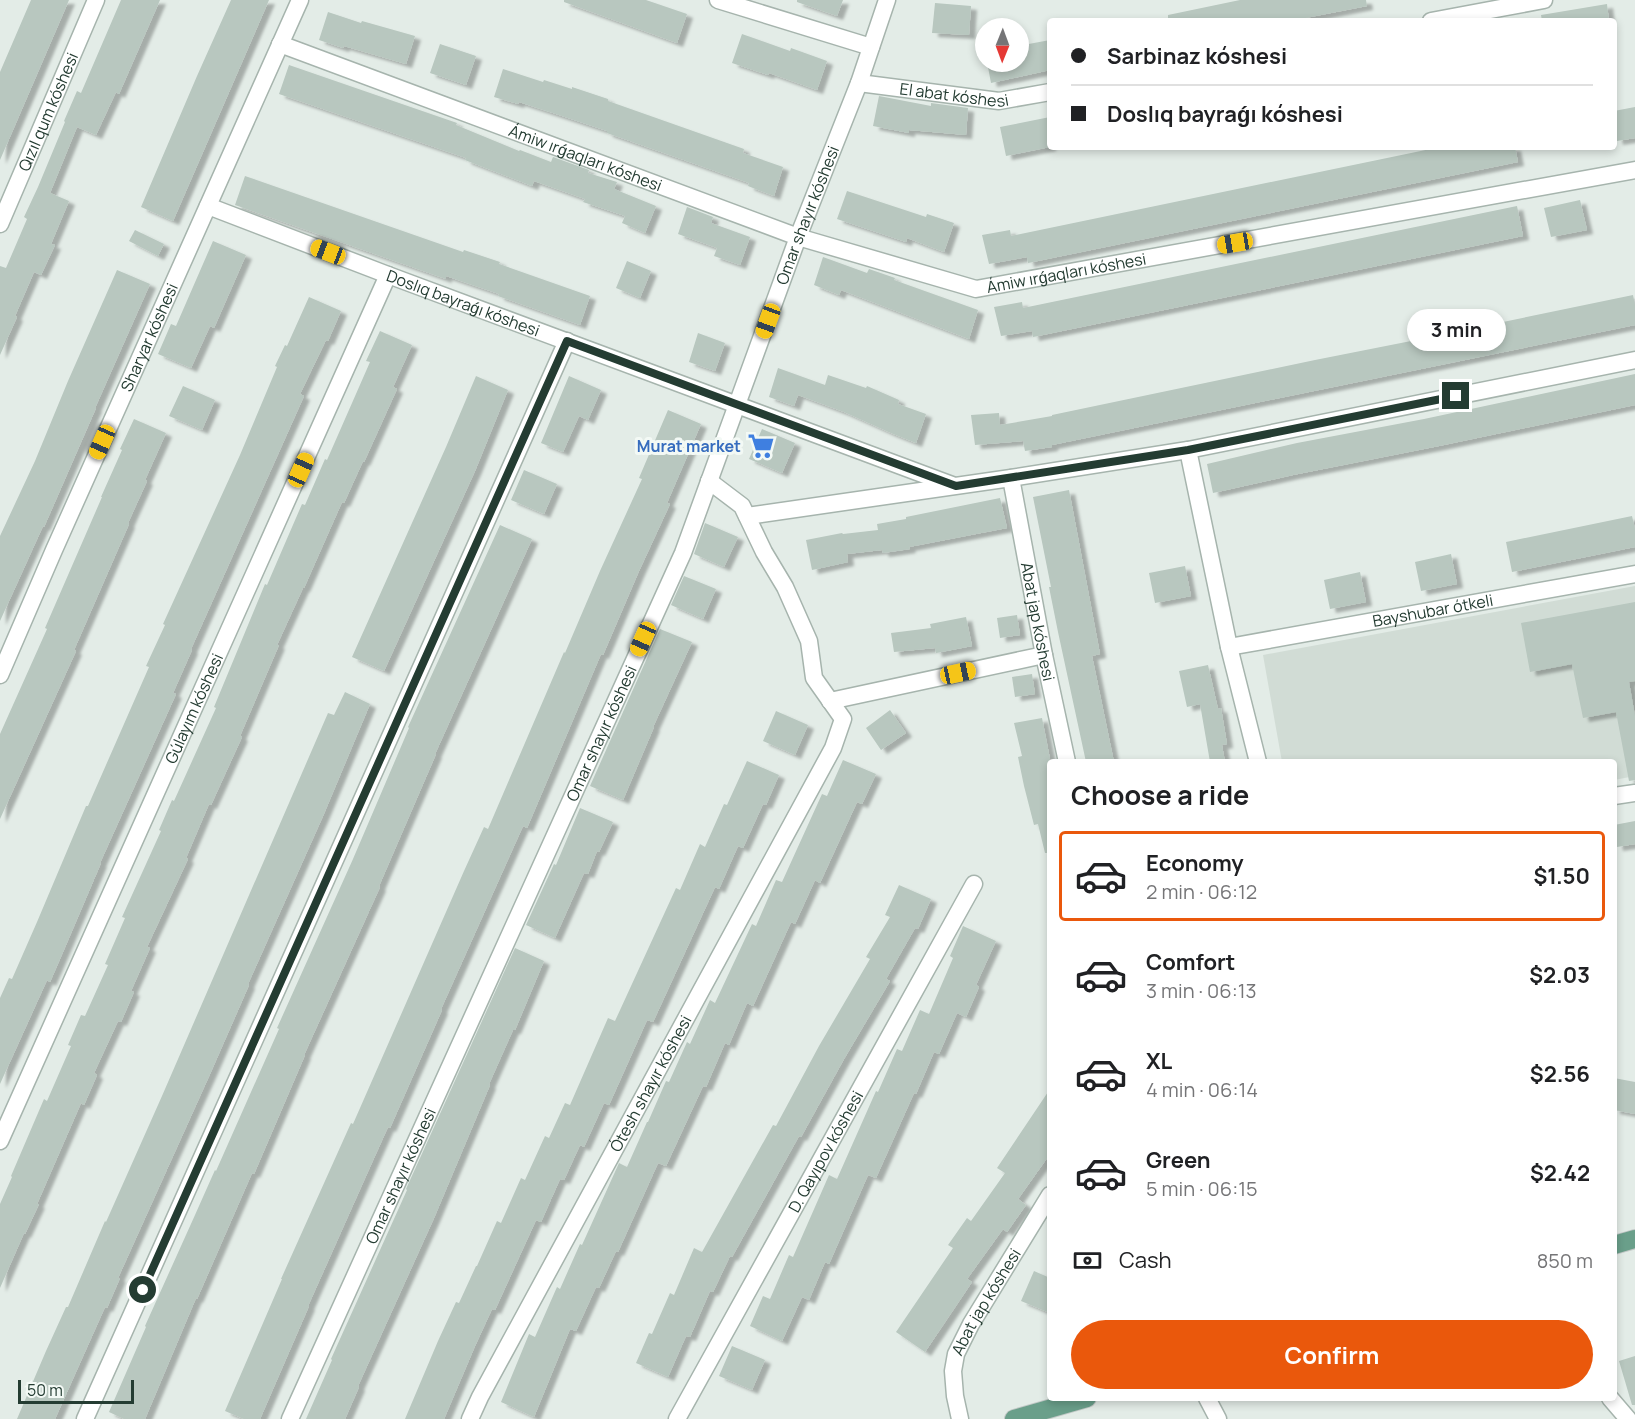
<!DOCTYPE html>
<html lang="en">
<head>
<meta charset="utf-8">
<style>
	:root { --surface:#fff; --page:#f6f6f6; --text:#202124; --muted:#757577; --line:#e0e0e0; --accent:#ea580c }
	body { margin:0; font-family:Manrope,sans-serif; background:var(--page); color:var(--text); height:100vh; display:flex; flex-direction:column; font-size:22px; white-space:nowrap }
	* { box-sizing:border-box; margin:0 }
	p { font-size:20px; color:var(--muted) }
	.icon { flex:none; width:33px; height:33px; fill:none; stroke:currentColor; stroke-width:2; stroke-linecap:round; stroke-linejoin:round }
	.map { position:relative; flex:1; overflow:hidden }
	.sheet { position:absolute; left:1047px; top:759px; width:570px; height:642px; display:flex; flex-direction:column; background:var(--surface); border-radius:6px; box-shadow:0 3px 9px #0003 }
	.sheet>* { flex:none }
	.banner { position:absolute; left:1047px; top:18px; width:570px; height:132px; border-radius:6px; box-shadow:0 3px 9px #0003; display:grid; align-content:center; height:132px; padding:0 24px; background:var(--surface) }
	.needle { width:39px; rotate:181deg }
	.fabs { position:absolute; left:975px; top:18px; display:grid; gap:12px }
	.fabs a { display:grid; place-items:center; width:54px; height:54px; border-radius:50%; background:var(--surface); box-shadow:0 3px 9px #0003; font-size:30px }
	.scale { position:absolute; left:18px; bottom:15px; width:116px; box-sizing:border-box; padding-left:6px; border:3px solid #243c32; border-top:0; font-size:16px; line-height:21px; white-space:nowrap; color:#243c32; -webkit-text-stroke:4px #f3f9f5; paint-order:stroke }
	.end { position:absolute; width:27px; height:27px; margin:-14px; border:8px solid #243c32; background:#fff; box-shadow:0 0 0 3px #fff }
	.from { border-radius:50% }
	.bubble { position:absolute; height:42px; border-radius:21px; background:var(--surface); box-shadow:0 3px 9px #0003; font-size:20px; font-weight:700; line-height:42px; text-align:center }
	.car { position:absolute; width:18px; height:36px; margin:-18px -9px; border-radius:8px; box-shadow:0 0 4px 2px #0007; background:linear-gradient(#f5c518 24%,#345 0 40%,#f5c518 0 76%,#345 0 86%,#f5c518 0) }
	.banner b { display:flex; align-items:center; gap:21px; height:57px; font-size:22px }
	.banner b+b { border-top:2px solid var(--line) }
	.banner i { width:15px; height:15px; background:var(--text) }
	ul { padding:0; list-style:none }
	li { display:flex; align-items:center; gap:18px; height:90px; margin:0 12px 9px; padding:0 12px; border:3px solid transparent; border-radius:6px }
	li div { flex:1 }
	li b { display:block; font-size:22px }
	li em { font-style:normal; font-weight:700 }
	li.selected { border-color:var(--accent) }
	li>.icon { width:54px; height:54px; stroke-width:1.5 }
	h2 { padding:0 24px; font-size:27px; line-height:72px }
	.pay { display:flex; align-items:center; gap:15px; height:66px; padding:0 24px; font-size:22px }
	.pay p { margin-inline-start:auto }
	.cta { display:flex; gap:12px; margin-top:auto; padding:12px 24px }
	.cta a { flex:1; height:69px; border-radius:36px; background:var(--accent); color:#fff; font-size:24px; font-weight:700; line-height:69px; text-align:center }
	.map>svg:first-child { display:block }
	.built { fill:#d1dcd5 }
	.building { fill:#b8c7bf; filter:url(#shadow) }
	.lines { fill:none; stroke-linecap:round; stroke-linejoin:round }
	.minor-casing { stroke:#a6b4ad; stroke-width:19 }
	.major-casing { stroke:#c2c8c6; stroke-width:20 }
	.minor { stroke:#fff; stroke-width:16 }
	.major { stroke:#6a9f8a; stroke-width:18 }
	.route { stroke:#243c32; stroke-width:8 }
	.labels { text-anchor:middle; stroke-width:6; stroke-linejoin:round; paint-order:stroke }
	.street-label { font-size:16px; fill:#243c32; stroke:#f3f9f5 }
	.shop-label { font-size:16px; font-weight:bold; fill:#366cbe; stroke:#f3f9f5; text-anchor:end }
</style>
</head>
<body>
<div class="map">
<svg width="1635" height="1419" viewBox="0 0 1635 1419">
	<defs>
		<filter id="shadow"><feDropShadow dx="6" dy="4" stdDeviation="1.5" flood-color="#0004"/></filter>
	</defs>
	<rect width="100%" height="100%" fill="#e3ece7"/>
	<path class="built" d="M1635 586V776L1614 780V762H1282L1263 655Z"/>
	<path class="building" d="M31 0H69L0 160V72Z
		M121 0H160L119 94 116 92 96 135 77 127 50 193 69 201 51 244 55 245 41 275 34 272 15 316 17 317 0 355V266L6 268 27 219 24 217 38 187 65 122 64 121 77 91 81 93Z
		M231 0H269L173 221 141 207 197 76Z
		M564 0H646L687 14 677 43 564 2Z
		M797 0H843L837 16 797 2Z
		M1240 0H1366L1367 6 1290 21H1168V15Z
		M935 3 971 6 969 35 932 33Z
		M1607 4 1609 21H1542L1541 15Z
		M328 12 361 23 362 21 415 36 406 64 344 46 343 48 319 40Z
		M742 34 790 51 791 48 827 61 817 90 769 73 768 75 732 63Z
		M1050 40V70L991 83 987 62H1018V46Z
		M440 44 476 56 466 85 430 73Z
		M289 65 457 123 456 125 519 151 520 150 551 162 553 157 589 170 588 173 617 182 614 189 656 206 645 233 622 223 625 216 583 202 585 199 534 181 532 186 465 160 466 158 279 94Z
		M503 69 543 82 544 80 572 89V87L608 99V101L744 149 743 153 783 167 774 196 748 186 749 183 607 133V131L559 115 519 102 518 104 494 97Z
		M879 96 931 106V103L968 108 966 135 909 130V133L873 126Z
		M1635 107V138L1617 141 1614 126V111Z
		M1050 117V147L1006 156 1000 127Z
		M1440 147H1515L1518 162 1028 263 1027 257 989 264 982 235 1010 230 1011 236Z
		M245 176 463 252 464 250 500 262 499 264 590 296 580 325 498 296 499 294 446 276V279L235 205Z
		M847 191 926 217 927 214 954 223 944 252 907 238 906 242 837 219Z
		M1580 200 1587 230 1551 237 1544 208Z
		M1517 206 1523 236 1033 337 1032 331 1001 336 994 307 1022 302 1023 308Z
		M687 207 713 217 711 223 750 237 740 265 714 256 717 248 678 234Z
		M135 230 164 244 158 256 129 241Z
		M213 241 246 255 214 328 210 326 191 368 158 354 171 324 176 326Z
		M823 257 867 273 869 269 895 278 894 280 978 310 969 339 841 290 839 295 814 285Z
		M627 261 651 271 640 298 616 288Z
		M117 270 150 284 95 408H96L44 527 43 526 0 621V536L35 461 68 381Z
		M1633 295 1635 305V325L1275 399 1052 445V447L1025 451 1023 441 975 445 971 415 999 413 1000 425 1052 416V415L1315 360 1406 342Z
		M309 297 341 311 328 341 326 340 300 394 304 396 191 649 192 650 173 693 176 694 100 863H101L63 952 50 982 47 980 0 1084V998L9 978 12 979 37 922 86 806H88L149 667 146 666 165 625 163 624 240 455 277 367 275 366 285 345 287 346Z
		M380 331 412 345 393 387 397 389 364 462 363 461 344 503 342 502 304 588H303L277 645H279L240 736 242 737 211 805 209 804 186 858 188 859 147 947 150 948 131 991 134 992 121 1022 118 1021 94 1073 97 1075 84 1105 81 1103 37 1204H39L25 1234 24 1233 0 1288V1204L12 1177 11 1176 44 1099 47 1101 71 1046 68 1045 81 1015 85 1016 108 965 105 964 125 918 122 917 161 831 159 830 172 800 174 801 216 708 214 707 265 584 267 585 302 504 305 505 325 459 327 460 370 362 366 361Z
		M698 333 725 343 715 371 689 362Z
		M778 368 825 385 828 375 866 388 867 386 899 400 898 404 926 414 916 443 891 433 844 412 798 395 794 406 769 397Z
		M1635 374V405L1439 446 1293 475 1213 493 1207 464 1297 443 1424 419Z
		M476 376 508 390 475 471 384 671 352 657 446 447Z
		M569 376 601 390 588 420 579 416 563 452 541 443Z
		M183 386 215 400 202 430 169 416Z
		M668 410 701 424 667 503 670 504 639 571 603 655 601 654 527 828 523 826 441 1009 442 1010 390 1128 388 1127 370 1167 308 1306H309L260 1419H244L225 1411 282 1279H281L351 1123 353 1124 464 871 484 827 488 829 564 652 565 653 600 571 642 479 639 478Z
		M134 419 166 433 145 480 147 481 128 523 129 524 74 650 76 651 0 819V734L47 629 45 628 102 497H101L122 450 120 449Z
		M762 429 795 443 782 473 749 459Z
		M524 470 557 484 544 514 511 500Z
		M1069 490 1100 654 1092 656 1114 762H1086L1058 632 1049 587H1051L1033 497Z
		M1000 498 1007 528 909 547 910 549 883 553 882 550 847 554 848 562 812 570 806 540 842 533 843 534 878 530 877 524 906 519V517Z
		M1632 516 1635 529V547L1512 572 1506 542Z
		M705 523 738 537 724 567 694 554Z
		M500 525 532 539 435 754H436L379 886 380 887 304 1055H305L254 1174 252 1173 197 1299 196 1298 145 1419H124L109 1412 146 1327 145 1326 195 1215 215 1170 216 1171 279 1029 277 1028 353 859 409 728 408 727Z
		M1451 554 1457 584 1421 591 1415 562Z
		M1185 566 1191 596 1155 603 1149 573Z
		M1360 572 1366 602 1330 609 1324 580Z
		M684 576 716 589 703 619 671 605Z
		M1635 602V681L1629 682 1635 716V780L1629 781 1616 712 1583 718 1572 664 1530 672 1521 623Z
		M1017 615 1020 635 1000 638 997 618Z
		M966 617 972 646 936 653 935 648 894 652 891 633 931 628 930 624Z
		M660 629 692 642 653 727H654L623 800 590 786Z
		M1208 665 1218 709 1221 708 1227 744 1222 745 1225 762H1210L1200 704 1187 707 1179 671Z
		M1032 674 1035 694 1015 697 1012 677Z
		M345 692 370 704 323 816 248 984 249 985 210 1074 118 1278H120L107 1308 105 1307 55 1419H17L46 1351 66 1307H68L105 1221 106 1222 162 1096 328 713 334 715Z
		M890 710 906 733 881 750 866 728Z
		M776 711 808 725 795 755 763 741Z
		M1042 718 1050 759V853H1045L1038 824 1034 825 1024 786 1018 757 1022 756 1014 723Z
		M843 760 876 774 862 804 857 802 820 883 815 880 795 924 791 922 753 1006 747 1003 729 1045 725 1043 706 1087 703 1086 666 1166 658 1163 618 1252 616 1251 599 1288 596 1287 576 1331 570 1329 534 1417 501 1402 529 1334 535 1337 557 1287 560 1289 580 1244 582 1245 619 1163 627 1167 647 1122H648L666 1081 669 1082 687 1042 690 1044 710 1000 715 1003 752 924 756 926 776 880 782 882 822 794 827 796Z
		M747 761 779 775 766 805 763 804 743 848 738 846 719 889 715 887 653 1022 647 1020 609 1105 604 1103 584 1147 580 1145 564 1180 560 1179 541 1222 536 1220 495 1310 492 1309 475 1346 444 1419H405L438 1341 456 1302 459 1303 476 1266H477L497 1221 501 1223 521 1178 525 1180 545 1136 549 1138 565 1103 570 1105 608 1018 615 1021 676 888 680 890 700 844 705 847 724 804 727 805Z
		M580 808 613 822 599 852 597 851 588 874 584 873 555 938 526 925 554 864 556 865Z
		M1635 821V844L1617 847 1614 825Z
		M899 885 931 899 918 929 915 928 886 979 890 981 844 1059 801 1137 799 1136 732 1257 730 1256 713 1292 710 1291 690 1337 686 1336 668 1377 636 1363 649 1333 652 1334 670 1293 674 1295 694 1248 702 1252 773 1125 776 1126 819 1046 870 959 866 957 890 917 885 915Z
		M963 926 996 941 976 985 979 987 966 1017 957 1013 939 1054 934 1052 916 1094 914 1093 876 1178 868 1175 829 1264 825 1262 809 1300 802 1297 782 1341 750 1326 763 1296 770 1299 789 1255 793 1257 829 1175 837 1179 876 1091 878 1092 897 1049 902 1051 920 1010 929 1014 953 958 950 956Z
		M515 948 544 961 515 1030H513L489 1084 490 1085 434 1218 358 1386 359 1387 345 1419H306L332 1360 331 1359 407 1190 406 1189Z
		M1614 1078 1635 1082V1114L1614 1110Z
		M1050 1089V1154L1018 1199 1026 1205 1007 1232 1003 1229 967 1279 972 1282 925 1352 896 1332 953 1248 948 1245 967 1218 971 1221 1005 1173 997 1168Z
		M1034 1271 1050 1278V1313L1021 1301Z
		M732 1346 765 1360 752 1390 719 1376Z
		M1635 1356V1405H1632L1619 1361Z"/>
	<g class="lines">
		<g class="minor-casing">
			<g id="minor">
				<path d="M718 0 871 47"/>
				<path d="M1431 21 1544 0"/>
				<path id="s1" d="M280 44 798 237 976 289 1635 170"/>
				<path id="s2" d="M859 83 999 101 1050 92"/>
				<path id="s3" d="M208 206 388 275 952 485"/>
				<path id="s4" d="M0 224 96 0"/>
				<path d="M1188 450 1229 647 1258 762"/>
				<path id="s5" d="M1011 478 1044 655 1067 762"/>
				<path d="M747 516 1011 478 1188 450 1635 360"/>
				<path id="s6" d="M1229 647 1635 574"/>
				<path id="s7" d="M0 675 54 550 300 0"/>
				<path d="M830 701 1044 655"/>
				<path d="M1614 796 1635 793"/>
				<path id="s8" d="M0 1141 388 275"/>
				<path d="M1207 1398 1218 1419"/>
				<path d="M1610 1398 1628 1419"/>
				<path d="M85 1419 567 341"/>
				<path id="s9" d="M290 1419 683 553 798 237 859 83 887 0"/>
				<path id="s10" d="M470 1419 480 1397 833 748 843 719 814 678 809 641 785 587 764 552 742 506 709 481"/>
				<path id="s11" d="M677 1419 974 884"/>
				<path id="s12" d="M960 1419 955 1396 953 1371 956 1354 971 1324 1050 1195"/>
			</g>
		</g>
		<g class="major-casing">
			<path id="major" d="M1614 1245 1635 1239
				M1014 1419 1087 1398"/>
		</g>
		<use href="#minor" class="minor"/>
		<use href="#major" class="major"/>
	</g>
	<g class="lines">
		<path class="route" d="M143 1290 567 341 956 486 1188 450 1456 396"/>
	</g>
	<defs>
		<g id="supermarket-bare" transform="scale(2.07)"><path d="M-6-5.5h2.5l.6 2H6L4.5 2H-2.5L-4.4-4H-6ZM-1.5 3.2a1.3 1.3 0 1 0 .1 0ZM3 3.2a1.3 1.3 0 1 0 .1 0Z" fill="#3f7fe0" stroke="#f3f9f5" stroke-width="2.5" paint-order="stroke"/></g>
	</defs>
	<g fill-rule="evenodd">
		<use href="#supermarket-bare" x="761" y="446"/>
	</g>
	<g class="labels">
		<g class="street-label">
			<text dy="6" stroke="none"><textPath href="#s2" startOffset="96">El abat kóshesi</textPath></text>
			<text dy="6" stroke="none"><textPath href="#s4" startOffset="122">Qızıl qum kóshesi</textPath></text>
			<text dy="6" stroke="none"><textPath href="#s1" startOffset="326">Ámiw ırǵaqları kóshesi</textPath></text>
			<text dy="6" stroke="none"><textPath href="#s9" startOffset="1311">Omar shayır kóshesi</textPath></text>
			<text dy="6" stroke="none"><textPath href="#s1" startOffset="830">Ámiw ırǵaqları kóshesi</textPath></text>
			<text dy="6" stroke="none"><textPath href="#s3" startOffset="273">Doslıq bayraǵı kóshesi</textPath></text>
			<text dy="6" stroke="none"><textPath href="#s7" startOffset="369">Sharyar kóshesi</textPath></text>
			<text dy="6" stroke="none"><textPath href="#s6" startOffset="207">Bayshubar ótkeli</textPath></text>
			<text dy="6" stroke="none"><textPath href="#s5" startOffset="146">Abat jap kóshesi</textPath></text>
			<text dy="6" stroke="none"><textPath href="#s8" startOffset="474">Gúlayım kóshesi</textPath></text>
			<text dy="6" stroke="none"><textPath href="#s9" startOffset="753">Omar shayır kóshesi</textPath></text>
			<text dy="6" stroke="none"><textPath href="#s10" startOffset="381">Ótesh shayır kóshesi</textPath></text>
			<text dy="6" stroke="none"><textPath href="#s11" startOffset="306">D. Qayıpov kóshesi</textPath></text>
			<text dy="6" stroke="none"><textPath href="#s9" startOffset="267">Omar shayır kóshesi</textPath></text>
			<text dy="6" stroke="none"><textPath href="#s12" startOffset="126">Abat jap kóshesi</textPath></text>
		</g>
		<g class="shop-label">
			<text x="741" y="452">Murat market</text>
		</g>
	</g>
</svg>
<div class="fabs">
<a><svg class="needle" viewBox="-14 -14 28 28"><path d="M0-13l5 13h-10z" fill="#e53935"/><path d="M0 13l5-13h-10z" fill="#757577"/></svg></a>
</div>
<div class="scale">50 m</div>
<i class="end from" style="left:143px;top:1290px"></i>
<i class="end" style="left:1456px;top:396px"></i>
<div class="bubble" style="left:1407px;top:309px;width:99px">3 min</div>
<i class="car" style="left:1235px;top:243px;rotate:260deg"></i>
<i class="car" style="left:328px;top:252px;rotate:291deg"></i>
<i class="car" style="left:768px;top:321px;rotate:200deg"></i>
<i class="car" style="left:102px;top:442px;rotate:204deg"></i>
<i class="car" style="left:301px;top:470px;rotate:24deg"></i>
<i class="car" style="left:643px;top:639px;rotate:204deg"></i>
<i class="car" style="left:958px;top:673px;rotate:78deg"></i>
<div class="banner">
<b><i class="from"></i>Sarbinaz kóshesi</b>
<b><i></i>Doslıq bayraǵı kóshesi</b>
</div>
<section class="sheet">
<h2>Choose a ride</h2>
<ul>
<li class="selected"><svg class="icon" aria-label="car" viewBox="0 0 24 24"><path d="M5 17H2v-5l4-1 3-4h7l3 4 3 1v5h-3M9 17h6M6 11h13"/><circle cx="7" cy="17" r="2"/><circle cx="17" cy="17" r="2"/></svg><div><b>Economy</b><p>2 min · 06:12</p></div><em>$1.50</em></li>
<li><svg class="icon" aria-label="car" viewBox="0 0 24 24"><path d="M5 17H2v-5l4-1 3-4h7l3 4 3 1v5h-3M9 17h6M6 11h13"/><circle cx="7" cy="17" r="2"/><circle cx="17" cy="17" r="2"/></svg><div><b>Comfort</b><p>3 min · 06:13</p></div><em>$2.03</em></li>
<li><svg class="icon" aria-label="car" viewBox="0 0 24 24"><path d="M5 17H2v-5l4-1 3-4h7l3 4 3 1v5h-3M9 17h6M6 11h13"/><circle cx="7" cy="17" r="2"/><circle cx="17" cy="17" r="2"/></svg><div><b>XL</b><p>4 min · 06:14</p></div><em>$2.56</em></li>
<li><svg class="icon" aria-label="car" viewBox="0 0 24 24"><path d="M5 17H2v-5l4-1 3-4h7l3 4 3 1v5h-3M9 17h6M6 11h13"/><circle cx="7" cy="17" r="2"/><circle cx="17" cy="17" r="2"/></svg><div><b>Green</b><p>5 min · 06:15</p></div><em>$2.42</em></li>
</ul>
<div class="pay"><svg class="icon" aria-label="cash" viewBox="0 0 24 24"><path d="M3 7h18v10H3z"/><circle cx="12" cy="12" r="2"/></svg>Cash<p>850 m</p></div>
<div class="cta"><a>Confirm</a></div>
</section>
</div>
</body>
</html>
